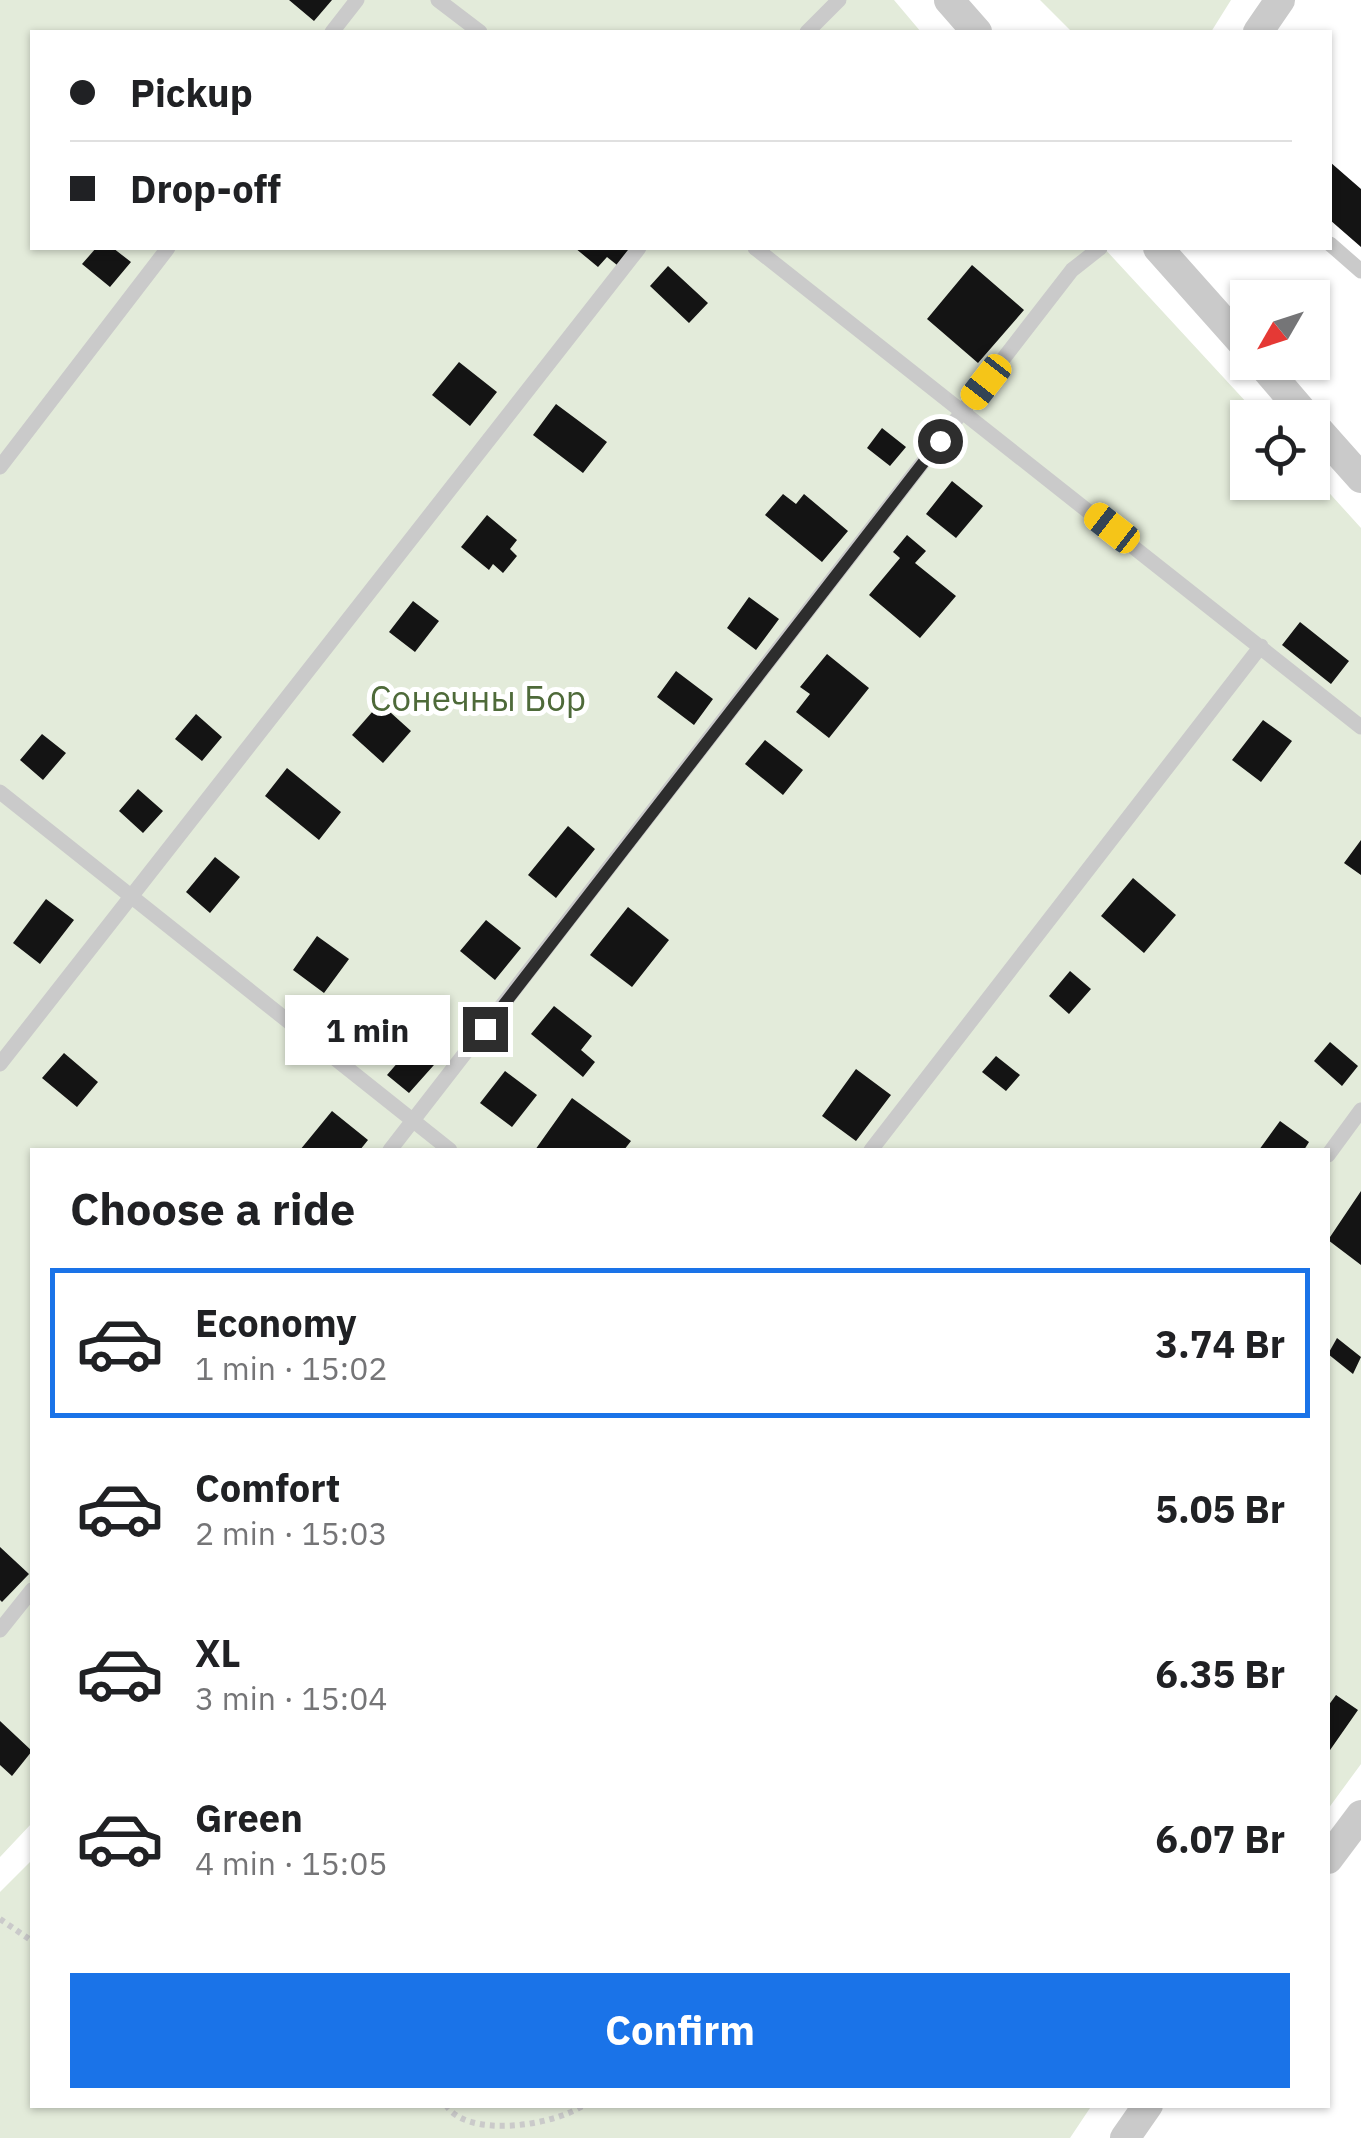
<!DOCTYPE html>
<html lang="en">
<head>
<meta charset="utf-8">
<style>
	:root { --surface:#fff; --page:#f6f6f6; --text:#202124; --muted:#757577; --line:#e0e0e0; --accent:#1a73e8 }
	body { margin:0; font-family:"IBM Plex Sans",sans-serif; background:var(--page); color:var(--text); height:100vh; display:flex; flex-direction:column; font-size:38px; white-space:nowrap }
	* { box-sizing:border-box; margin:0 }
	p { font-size:32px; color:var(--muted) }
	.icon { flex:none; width:55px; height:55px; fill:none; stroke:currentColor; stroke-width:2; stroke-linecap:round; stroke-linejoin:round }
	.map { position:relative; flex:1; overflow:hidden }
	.sheet { position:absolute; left:30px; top:1148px; width:1300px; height:960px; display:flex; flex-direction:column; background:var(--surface); border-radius:0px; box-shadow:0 2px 8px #0004 }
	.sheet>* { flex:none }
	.guide { position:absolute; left:30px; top:30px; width:1302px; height:220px; border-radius:0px; box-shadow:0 2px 8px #0004; display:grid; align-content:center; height:220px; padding:0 40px; background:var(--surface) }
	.needle { width:65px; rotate:231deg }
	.tools { position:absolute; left:1230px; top:280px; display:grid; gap:20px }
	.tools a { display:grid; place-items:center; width:100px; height:100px; border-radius:0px; background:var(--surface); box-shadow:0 2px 8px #0004; font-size:50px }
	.end { position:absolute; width:45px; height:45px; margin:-22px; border:12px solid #2d2d2d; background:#fff; box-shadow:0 0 0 5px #fff }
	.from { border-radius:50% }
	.bubble { position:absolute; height:70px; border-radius:0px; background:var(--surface); box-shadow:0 2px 8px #0004; font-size:32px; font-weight:800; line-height:70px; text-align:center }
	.car { position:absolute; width:30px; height:60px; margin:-30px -15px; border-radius:12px; box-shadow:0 0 8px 2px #0007; background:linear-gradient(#f5c518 24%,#345 0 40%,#f5c518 0 76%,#345 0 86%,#f5c518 0) }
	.guide b { display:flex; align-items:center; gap:35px; height:95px; font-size:38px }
	.guide b+b { border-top:2px solid var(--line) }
	.guide i { width:25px; height:25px; background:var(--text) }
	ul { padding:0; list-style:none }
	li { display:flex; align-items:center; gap:30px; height:150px; margin:0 20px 15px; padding:0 20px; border:5px solid transparent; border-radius:0px }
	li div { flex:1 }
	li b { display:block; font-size:38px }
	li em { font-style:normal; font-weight:800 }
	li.active { border-color:var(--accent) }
	li>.icon { width:90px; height:90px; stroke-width:1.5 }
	h2 { padding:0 40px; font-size:45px; line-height:120px }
	.primary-button { display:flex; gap:20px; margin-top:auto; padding:20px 40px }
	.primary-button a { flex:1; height:115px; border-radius:0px; background:var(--accent); color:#fff; font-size:40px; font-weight:800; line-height:115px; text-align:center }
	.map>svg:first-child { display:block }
	.green { fill:#e3ebda }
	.building { fill:#141414 }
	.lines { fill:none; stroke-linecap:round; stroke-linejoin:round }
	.path { stroke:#cacaca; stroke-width:6; stroke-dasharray:5 5; stroke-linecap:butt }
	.lane { stroke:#cacaca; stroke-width:15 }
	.street { stroke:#cacaca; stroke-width:30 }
	.route { stroke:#2d2d2d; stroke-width:12 }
	.labels { text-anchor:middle; stroke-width:10; stroke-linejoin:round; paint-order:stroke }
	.park-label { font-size:35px; fill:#4e6a39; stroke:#fff }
</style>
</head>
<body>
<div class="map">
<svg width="1361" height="2138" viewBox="0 0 1361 2138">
	<rect width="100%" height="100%" fill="#fff"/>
	<path class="green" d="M0 0H894L921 32H32V248H1104L1260 417 1248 418V482H1312L1313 475 1361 528V1764L1328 1809V1150H32V1823L0 1857Z
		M1040 0H1231L1211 32H1072Z
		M32 1860V2105H1092L1070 2138H0V1892Z"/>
	<path class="building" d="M289 0H332L314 21Z
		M1330 162 1361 189V247L1330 220Z
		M96 248H113L131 262 110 287 82 264Z
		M575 248H632L617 265 607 257 598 267Z
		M972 265 1024 310 978 363 927 319Z
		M668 266 708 303 689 323 650 286Z
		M459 362 497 392 470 426 432 395Z
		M556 404 607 442 583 473 533 435Z
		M882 428 906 447 890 466 867 448Z
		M952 481 983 506 956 538 926 514Z
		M783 494 796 504 804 494 848 531 822 562 765 515Z
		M487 515 517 540 510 549 517 556 503 573 493 564 489 570 461 547Z
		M907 535 926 551 915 563 956 596 920 638 869 595 900 558 893 552Z
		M749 597 779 619 756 650 727 628Z
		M413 601 439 621 415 652 389 632Z
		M1300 622 1349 661 1331 684 1282 645Z
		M827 654 869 688 829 738 796 712 810 694 800 687Z
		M676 671 713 699 694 725 657 697Z
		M380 703 411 731 383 763 352 735Z
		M196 714 222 737 202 761 175 739Z
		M1263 720 1292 741 1261 782 1232 760Z
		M42 734 66 753 43 780 20 760Z
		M765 740 803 770 783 795 745 764Z
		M287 768 341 812 319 840 265 796Z
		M138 789 163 811 143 833 119 811Z
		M568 826 595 849 556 898 528 875Z
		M1361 840V875L1344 863Z
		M215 857 240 877 210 913 186 892Z
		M1133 878 1176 915 1144 953 1101 916Z
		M46 899 74 920 40 964 13 943Z
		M628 907 669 940 632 987 590 955Z
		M486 920 521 948 495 980 460 951Z
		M317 936 349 959 324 993 293 970Z
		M1070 971 1091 989 1069 1014 1049 996Z
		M554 1006 592 1036 581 1050 595 1062 583 1077 531 1034Z
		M407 1009 450 1047 409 1093 387 1075 406 1053 402 1049 388 1065 370 1049Z
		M1330 1042 1358 1066 1342 1086 1314 1061Z
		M64 1053 98 1082 77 1107 42 1078Z
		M996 1056 1020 1075 1006 1091 982 1072Z
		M856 1069 891 1095 856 1141 822 1116Z
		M505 1071 537 1095 512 1127 480 1103Z
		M572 1098 631 1141 624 1150H535Z
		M332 1111 368 1140 360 1150H300Z
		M1280 1121 1309 1142 1304 1150H1259Z
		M1361 1191V1265L1328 1240Z
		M1337 1338 1361 1357 1353 1374 1328 1354Z
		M0 1547 29 1574 2 1602 0 1600Z
		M1336 1695 1358 1710 1328 1753V1706Z
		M0 1721 32 1751 12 1776 0 1765Z"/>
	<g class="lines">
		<path class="path" d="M0 1919 32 1941
			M446 2105C466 2138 551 2127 584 2105"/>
		<path class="lane" d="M438 0 480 32
			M332 32 357 0
			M807 32 839 0
			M1330 244 1361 271
			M755 248 1361 727
			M0 467 168 248
			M0 792 450 1150
			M0 1064 639 248
			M390 1150 1072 270 1100 248
			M871 1150 1261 646
			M1328 1155 1361 1110
			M0 1630 32 1590"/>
		<path class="street" d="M949 0 977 32
			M1258 32 1280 0
			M1158 248 1248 349
			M1260 362 1308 418
			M1312 423 1361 478
			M1328 1859 1361 1815
			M1125 2138 1148 2105"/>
	</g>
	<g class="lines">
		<path class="route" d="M485 1029 940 441"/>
	</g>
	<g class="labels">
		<g class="park-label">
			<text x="478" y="711">Сонечны Бор</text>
		</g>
	</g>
</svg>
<div class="tools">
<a><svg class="needle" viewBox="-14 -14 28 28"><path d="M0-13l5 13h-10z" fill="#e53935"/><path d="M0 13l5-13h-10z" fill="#757577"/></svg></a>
<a><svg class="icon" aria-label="locate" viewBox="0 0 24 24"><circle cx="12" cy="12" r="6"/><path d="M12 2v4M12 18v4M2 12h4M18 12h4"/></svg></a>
</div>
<i class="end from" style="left:940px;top:441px"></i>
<i class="end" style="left:485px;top:1029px"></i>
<div class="bubble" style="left:285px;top:995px;width:165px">1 min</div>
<i class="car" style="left:986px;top:382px;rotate:218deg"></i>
<i class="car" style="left:1112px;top:528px;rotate:308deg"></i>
<div class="guide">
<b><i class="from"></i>Pickup</b>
<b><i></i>Drop-off</b>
</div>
<section class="sheet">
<h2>Choose a ride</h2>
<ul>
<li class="active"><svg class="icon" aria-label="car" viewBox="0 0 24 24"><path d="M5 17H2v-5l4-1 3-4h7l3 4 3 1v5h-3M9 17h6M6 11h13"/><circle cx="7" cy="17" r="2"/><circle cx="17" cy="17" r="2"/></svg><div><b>Economy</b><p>1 min · 15:02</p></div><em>3.74 Br</em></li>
<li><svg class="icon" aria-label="car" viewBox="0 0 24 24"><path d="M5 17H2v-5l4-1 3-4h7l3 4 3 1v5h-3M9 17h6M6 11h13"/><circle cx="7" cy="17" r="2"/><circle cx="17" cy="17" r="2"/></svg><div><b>Comfort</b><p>2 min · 15:03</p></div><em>5.05 Br</em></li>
<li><svg class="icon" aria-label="car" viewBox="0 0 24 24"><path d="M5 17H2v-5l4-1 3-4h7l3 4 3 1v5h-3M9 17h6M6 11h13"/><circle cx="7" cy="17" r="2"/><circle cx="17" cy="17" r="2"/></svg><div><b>XL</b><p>3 min · 15:04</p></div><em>6.35 Br</em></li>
<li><svg class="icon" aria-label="car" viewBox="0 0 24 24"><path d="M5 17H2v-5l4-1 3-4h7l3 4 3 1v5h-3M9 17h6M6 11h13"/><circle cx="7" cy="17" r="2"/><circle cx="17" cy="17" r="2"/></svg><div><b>Green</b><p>4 min · 15:05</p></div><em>6.07 Br</em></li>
</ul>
<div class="primary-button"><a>Confirm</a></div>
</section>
</div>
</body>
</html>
